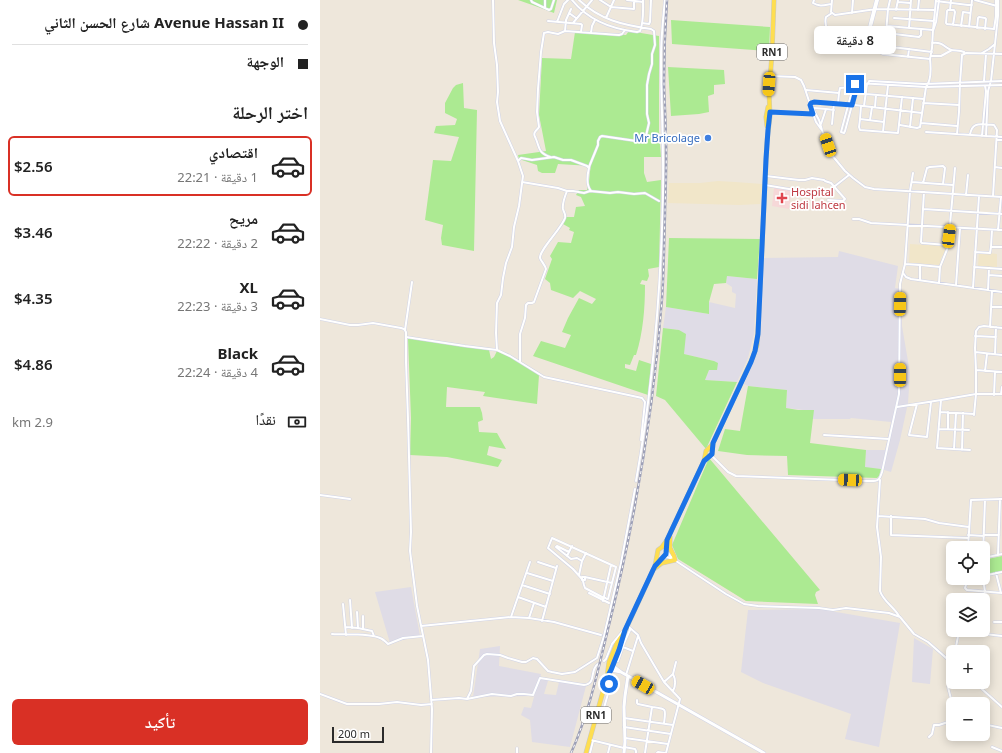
<!DOCTYPE html>
<html lang="ar">
<head>
<meta charset="utf-8">
<style>
	:root { --surface:#fff; --page:#f6f6f6; --text:#222; --muted:#767676; --line:#e0e0e0; --accent:#d93025 }
	body { margin:0; font-family:"Noto Sans","Noto Naskh Arabic",sans-serif; background:var(--page); color:var(--text); direction:rtl; height:100vh; display:flex; flex-direction:column; font-size:15px; white-space:nowrap }
	* { box-sizing:border-box; margin:0 }
	p { font-size:13px; color:var(--muted) }
	.icon { flex:none; width:22px; height:22px; fill:none; stroke:currentColor; stroke-width:2; stroke-linecap:round; stroke-linejoin:round }
	.map { position:relative; flex:1; overflow:hidden; direction:ltr }
	.side { display:flex; flex-direction:column; background:var(--surface); width:320px }
	.side>* { flex:none }
	.guide { display:grid; align-content:center; height:88px; padding:0 12px; background:var(--surface) }
	.tools { position:absolute; left:626px; top:541px; display:grid; gap:8px }
	.tools a { display:grid; place-items:center; width:44px; height:44px; border-radius:6px; background:var(--surface); box-shadow:0 2px 10px #0003; font-size:20px }
	.scale { position:absolute; left:12px; bottom:10px; width:52px; box-sizing:border-box; padding-left:4px; border:2px solid #2b2b2b; border-top:0; font-size:11px; line-height:14px; white-space:nowrap; color:#2b2b2b; -webkit-text-stroke:3px #fff; paint-order:stroke }
	.end { position:absolute; width:18px; height:18px; margin:-9px; border:5px solid #1a73e8; background:#fff; box-shadow:0 0 0 2px #fff }
	.from { border-radius:50% }
	.bubble { position:absolute; height:28px; border-radius:6px; background:var(--surface); box-shadow:0 2px 10px #0003; font-size:13px; font-weight:600; line-height:28px; text-align:center; direction:rtl }
	.car { position:absolute; width:12px; height:24px; margin:-12px -6px; border-radius:5px; box-shadow:0 0 3px 1px #0007; background:linear-gradient(#f5c518 24%,#345 0 40%,#f5c518 0 76%,#345 0 86%,#f5c518 0) }
	.guide b { display:flex; align-items:center; gap:14px; height:38px; font-size:15px }
	.guide b+b { border-top:1px solid var(--line) }
	.guide i { width:10px; height:10px; background:var(--text) }
	ul { padding:0; list-style:none }
	li { display:flex; align-items:center; gap:12px; height:60px; margin:0 8px 6px; padding:0 4px; border:2px solid transparent; border-radius:6px }
	li div { flex:1 }
	li b { display:block; font-size:15px }
	li em { font-style:normal; font-weight:600 }
	li.current { border-color:var(--accent) }
	li>.icon { width:36px; height:36px; stroke-width:1.5 }
	h2 { padding:0 12px; font-size:18px; line-height:48px }
	.pay { display:flex; align-items:center; gap:10px; height:44px; padding:0 12px; font-size:15px }
	.pay p { margin-inline-start:auto }
	.button { display:flex; gap:8px; margin-top:auto; padding:8px 12px }
	.button a { flex:1; height:46px; border-radius:6px; background:var(--accent); color:#fff; font-size:16px; font-weight:600; line-height:46px; text-align:center }
	main { display:flex; flex:1; min-height:0 }
	.map>svg:first-child { display:block }
	.industrial { fill:#dfdce6 }
	.education { fill:#f1e6c9 }
	.medical { fill:#f6d8d8 }
	.green { fill:#acea92 }
	.lines { fill:none; stroke-linecap:round; stroke-linejoin:round }
	.minor-casing { stroke:#d0d3e5; stroke-width:3 }
	.tertiary-casing { stroke:#d0d3e5; stroke-width:4 }
	.primary-casing { stroke:#c8c8c8; stroke-width:5 }
	.minor { stroke:#fff; stroke-width:2 }
	.tertiary { stroke:#fff; stroke-width:3 }
	.primary { stroke:#fede50; stroke-width:4 }
	.rail-casing { stroke:#9da0b7; stroke-width:2.5 }
	.rail { stroke:#fff; stroke-width:1; stroke-dasharray:3; stroke-linecap:butt }
	.route { stroke:#1a73e8; stroke-width:5 }
	.shop-dot { fill:#3f7fe0; stroke:#fff; stroke-width:1.5 }
	.health-dot { fill:#e0444e; stroke:#fff; stroke-width:1.5 }
	.labels { text-anchor:middle; stroke-width:3.5; stroke-linejoin:round; paint-order:stroke }
	.shield { fill:#fff; stroke:#6b6b6b; stroke-width:1 }
	.shield-label { font-size:10px; font-weight:bold; fill:#2b2b2b }
	.shop-label { font-size:11px; fill:#366cbe; stroke:#fff; text-anchor:end }
	.health-label { font-size:11px; fill:#be3a42; stroke:#fff; text-anchor:start }
</style>
</head>
<body>
<main>
<div class="map">
<svg width="682" height="753" viewBox="0 0 682 753">
	<rect width="100%" height="100%" fill="#eee7db"/>
	<path class="industrial" d="M519 251 578 266 575 288 582 289V326L590 373 588 403 580 440 571 472 561 469 545 468 546 450H565L571 422 531 418 530 419H492L493 411 466 408 467 390 428 386 424 384 437 354 441 333 442 258 518 257Z
		M407 276 437 279 434 334 428 358 417 382 385 380 389 370 394 361 364 354 359 330 343 328 346 307 389 314V302L415 308 416 294 412 292V287L406 283Z
		M91 587 100 636 70 643 55 592Z
		M499 609 580 623 559 747 525 739 531 714 443 683 421 672 428 610Z
		M594 638 613 649 610 684 592 682Z
		M180 646 179 666 221 674 220 678 228 681 224 694 236 695 239 682 266 686 250 747 212 742 210 720 201 715 204 707 211 708 218 682 212 696 153 697 160 649Z"/>
	<path class="education" d="M398 181 415 182 443 184 440 204 419 205 348 203 349 183H380Z
		M590 244 605 245 609 244 626 245 625 252 621 258 620 265 589 263Z
		M659 252 677 254V268L658 266Z"/>
	<path class="medical" d="M454 188 472 190 469 209 452 206Z"/>
	<path class="green" d="M198 0H237L234 13 218 7Z
		M351 20 450 27 449 51 352 44Z
		M309 31 339 36V131L341 157H324V173L327 182 341 180 339 267 328 269 329 276 327 281 322 280 320 284 325 285C325 309 323 333 316 355H314L310 365 305 364V368L316 371 319 360 331 364 328 395 213 356 221 341 245 348 251 335 242 332 248 318 259 298 272 304 276 299 260 291 253 298 231 290 230 283 225 279 232 259 230 256 238 242 251 243 254 232 249 230 250 228 243 224 246 217H254L256 207 265 206 261 197 256 195 259 190H267C270 182 269 174 271 166L238 164 235 173H222L218 171 217 165 199 159 198 155 226 151 219 115 222 58 251 59 255 32 306 35Z
		M348 67 404 70 405 84 394 85V94L388 96 389 112 379 114 351 116Z
		M143 83 144 108 157 110 154 251 122 245 121 238 123 225 105 220 113 160 131 161 139 137 114 133 116 126 135 125 137 119 125 113V103L133 88 136 85Z
		M349 238 440 239 437 279 407 276 406 283 394 284 389 302V314L346 307Z
		M343 328 359 330 366 334 364 354 394 361 398 363 397 370H389L385 380 417 382 386 449 345 400 336 396Z
		M88 338 169 350 171 359 174 357 177 351 192 358 219 375 217 404 163 396 165 392 127 387 126 407H160L162 413 163 420 158 422 159 432 177 433 186 449 169 446 167 455 182 460 178 467 127 457 90 455 91 418Z
		M428 386 467 390 466 408 478 410H494L490 443 546 450 545 467 561 469 559 476 557 478 468 475 467 456 427 455 398 451 405 429 420 431Z
		M389 458 500 590 496 592 495 595 498 604 426 601 358 559 352 545Z
		M682 556V573L663 577V560Z"/>
	<g class="lines">
		<g class="minor-casing">
			<path id="minor" d="M173 0 174 43 177 65 178 92 177 102 180 121 198 161 203 176 199 206 194 227 192 247 186 263 183 278 181 295 177 303 176 333 177 350
				M211 0 212 2 229 10 231 9 234 0
				M252 0C268 20 291 29 317 32L320 31C324 22 323 10 323 0
				M259 0C280 20 303 25 331 29L334 31 335 45 332 54V64L329 74 327 85V114L329 123 325 140 323 142 282 136 280 137 278 141V145L269 167
				M280 0 291 7 314 9V1
				M307 0 323 2
				M494 0 493 3C499 7 505 5 511 4
				M512 0 511 12 515 15 556 9 615 10
				M631 0 630 10H628L627 11 626 23 627 24 674 29
				M655 0 677 6
				M616 1 648 5H652
				M578 2 590 3
				M225 8V0
				M576 10 578 0
				M598 10 599 0
				M630 10H634L635 12 633 25
				M249 13 256 18
				M512 13 506 17C504 24 508 36 514 39L563 42 565 41 566 33 599 37 601 35V29
				M532 13 533 0
				M286 18 294 0
				M574 18 614 21
				M228 21 261 24 262 25 261 32
				M237 22 244 4 248 0
				M253 23 272 0
				M322 23 329 24 330 22 331 0
				M567 26 613 30
				M641 26 643 12 650 13
				M649 27 652 0
				M589 28 591 0
				M657 28 658 18 659 17 665 18 666 19 665 29
				M674 29 676 16V0
				M245 31 246 20 251 9
				M613 31 616 22 619 0
				M271 33 272 26 275 20
				M537 33 538 31 540 30 566 33 568 9 570 0
				M546 42V39L556 0
				M547 42 558 0
				M546 43 547 45 551 46 580 48 612 52
				M612 43C624 42 622 46 631 50 635 51 640 50 644 52
				M561 47V53L563 54 610 59C611 68 611 81 606 87L600 127 597 128 580 125
				M662 53 669 49 675 44
				M611 56H621L632 50
				M588 57 589 49
				M610 59 612 48 613 30 616 0
				M450 76 475 77 481 80 484 86 489 101 499 120 502 130 511 154 525 171 533 178 545 187 554 189 682 197
				M664 81 666 54
				M538 83 525 131 524 133 521 132 533 87C533 84 535 83 538 83L606 87 682 85
				M548 84 549 81H550L604 84 682 81
				M486 90 519 93 518 103
				M519 93 520 88 533 87
				M546 94 604 99
				M603 103 639 105
				M541 106 540 119 564 122 568 85
				M544 106 547 84
				M555 107 556 95
				M494 108 506 109 501 124
				M506 109 514 110
				M450 112 493 114
				M540 119 539 127 540 130 578 133 582 97
				M550 120 552 107
				M601 123 637 126
				M512 124 514 103
				M590 127 593 98
				M501 129 496 122 490 106V104L492 103H518L602 113
				M563 132 564 122
				M606 132 682 137
				M637 134 639 112 640 83 642 55 646 53 682 54
				M650 135C652 120 662 125 674 125L677 130 673 196
				M662 136 666 91 665 86
				M666 136 668 91 671 81 678 16V0
				M677 140H682
				M230 157C218 152 220 149 216 139 215 136 213 135 215 132 216 130 218 129 219 127L217 112 218 89 221 52 224 33 228 32 238 34 245 31 299 35 302 34 305 30
				M198 161 201 158 212 160 234 157 243 160H251L267 166 269 168C267 176 266 185 271 191
				M675 167 682 168
				M446 176 479 180H485L492 178 504 180
				M505 181 511 183 525 199 523 201 508 200
				M202 182 238 188 247 191
				M592 182 633 185
				M603 183 607 168 610 167 623 166 625 168 623 184
				M445 185 481 191
				M515 186 529 175
				M604 192 601 242 602 243 627 245
				M646 195 648 175
				M603 209 682 214
				M533 219H539L551 223 682 230
				M678 230 681 197
				M671 247 672 230
				M655 252 670 253 671 247H682
				M585 264 600 265
				M654 267 682 269
				M583 273 586 277 591 279 682 292
				M669 275 682 276
				M600 280V265L620 267
				M619 283 620 267 628 247 635 168
				M636 285 640 228
				M653 288 659 196
				M668 290 669 268
				M671 307H682
				M0 319 30 325H38L53 323 81 328 84 329 86 332V362L88 419 91 532 90 551 97 606 108 660 112 709 111 753
				M670 327 672 291
				M85 330 92 282
				M655 336 676 337
				M86 337 145 346 177 350 190 356 224 377 313 396 322 398 325 402 321 440
				M655 352 682 355
				M675 354 676 327
				M200 362V334L205 318 206 305 208 303H212L214 302 226 269C225 265 221 261 220 258 219 250 242 228 245 218 246 214 244 213 243 209 242 204 245 196 247 191H253L264 193 270 191 290 193 298 192 314 194 325 193 339 201
				M656 370 682 372
				M665 371 667 354
				M681 394 682 387
				M674 395 675 372
				M597 404 589 435 607 437 611 402
				M577 407 621 400
				M620 412 654 414
				M654 415 656 394V370L655 348 656 331 659 327 664 326 682 328
				M619 429 649 430
				M628 429V412
				M504 435 569 439
				M634 449 636 413
				M642 450 643 413
				M650 450 617 448 621 400 656 394H682
				M391 455 408 472 416 476 548 481C557 481 559 482 562 472L579 394 580 284 585 264 590 191 593 173
				M560 480 557 527 561 557 560 591C563 601 574 607 579 616
				M316 481C333 386 341 290 343 194 344 149 341 103 341 57 341 38 343 19 345 0
				M0 495 30 499
				M558 516 605 519 619 523 649 527
				M571 516V535L648 538
				M648 535 664 536
				M664 535H679
				M648 548 651 500 682 499
				M249 552 237 546 236 547 251 559 257 558 262 561
				M347 552 353 559
				M663 554 665 500
				M678 555 680 499
				M247 556 252 546
				M344 556 353 559 406 594 424 604 438 606 499 608 513 610 526 608 569 613 580 617 594 634 608 642 633 664
				M663 558 682 554
				M218 562 236 568
				M207 573 233 581
				M676 573 681 593
				M259 575 262 561 266 553
				M663 576 682 572
				M262 577H265V580H262Z
				M265 577 292 583
				M648 578 645 588 647 590 682 593
				M663 578 665 592
				M262 579 253 569 228 548 232 538 296 567 288 599H287L284 597
				M263 581 264 585 265 588 284 598
				M202 585 230 594
				M269 593 289 603
				M198 597 226 607
				M30 600 32 628
				M283 601 291 565
				M23 604 26 635
				M43 616V629
				M191 617 210 562
				M209 618 214 603
				M222 621 237 566
				M674 622H682
				M101 626 191 617 209 618 234 622 281 635
				M26 627 38 628 37 612
				M38 628 52 631 54 636
				M310 628 318 635 321 643 344 682 360 699 346 753
				M12 634C26 635 48 633 60 638 63 639 65 641 68 644L83 638 103 636
				M303 647 313 651
				M635 652 639 631 682 636
				M284 661 286 659 292 644 302 632
				M294 662 298 661 305 641 310 630V628L308 625
				M353 674C356 680 356 685 353 691
				M306 675 318 636
				M344 682 353 674 356 662
				M654 682 682 707
				M0 694 27 704H59L77 702 101 705 112 704
				M147 699 172 694 191 696 197 694H204L213 695 220 678 264 685C277 684 269 670 278 664
				M111 700 139 698 147 699 151 691 154 666 164 655 167 654 180 655 188 658 202 662H206L213 658 217 659 228 671 232 672 242 674 255 672 277 658 284 636 301 563 315 489
				M317 700V703L318 704 332 707 325 753
				M332 707C347 709 346 708 344 723
				M279 710H282L284 708C286 699 292 687 287 679
				M304 718 353 725
				M663 724 682 728
				M304 727 351 734
				M609 737 612 734 614 725H619L631 721 632 719 631 699 628 687 632 664
				M305 738 348 744
				M271 740 304 748
				M304 747 315 749 316 751V753
				M672 747 682 751
				M197 753V748
				M270 753 273 741
				M288 753 290 745
				M337 753 338 752 345 753"/>
		</g>
		<g class="tertiary-casing">
			<path id="tertiary" d="M293 666 301 672 444 753
				M291 670 301 672
				M304 753 305 742 304 707 305 696 308 676"/>
		</g>
		<g class="primary-casing">
			<path id="primary" d="M447 126 446 117 448 107
				M384 461 386 451 393 444
				M336 565 346 554 347 540
				M334 569 342 563 355 560 354 556 350 548V537
				M288 676 299 650 303 636
				M266 753 287 677 289 662 297 643 304 633 335 566 338 550 342 547 347 540 384 461 392 454 393 443 433 357 437 345 438 331 447 141 450 116 449 92 452 54 454 0"/>
		</g>
		<use href="#minor" class="minor"/>
		<use href="#tertiary" class="tertiary"/>
		<use href="#primary" class="primary"/>
		<g class="rail-casing">
			<path id="rail" d="M251 753C270 711 279 665 290 621 316 515 334 407 342 299 344 271 344 243 345 215 345 201 346 187 346 173 347 143 345 114 344 84 344 56 345 28 347 0"/>
		</g>
		<use href="#rail" class="rail"/>
	</g>
	<g class="lines">
		<path class="route" d="M289 684 286 679 291 670 299 650 305 630 333 570 335 566 346 554 347 540 384 461 392 454 393 443 431 362 435 351 438 334 446 159 448 130 450 112 493 114 490 105 491 103 494 102 532 105 538 83 535 84"/>
	</g>
	<circle class="shop-dot" cx="388" cy="138" r="4"/>
	<path class="health-dot" d="M460 192h4v4h4v4h-4v4h-4v-4h-4v-4h4z"/>
	<g class="labels">
		<g class="shield">
			<rect x="437" y="44" width="30" height="16" rx="3"/>
			<rect x="261" y="707" width="30" height="16" rx="3"/>
		</g>
		<g class="shield-label">
			<text x="452" y="56">RN1</text>
			<text x="276" y="719">RN1</text>
		</g>
		<g class="shop-label">
			<text x="380" y="142">Mr Bricolage</text>
		</g>
		<g class="health-label">
			<text x="471" y="196">Hospital<tspan x="471" dy="13">sidi lahcen</tspan></text>
		</g>
	</g>
</svg>
<div class="tools">
<a><svg class="icon" aria-label="locate" viewBox="0 0 24 24"><circle cx="12" cy="12" r="6"/><path d="M12 2v4M12 18v4M2 12h4M18 12h4"/></svg></a>
<a><svg class="icon" aria-label="layers" viewBox="0 0 24 24"><path d="M12 4l9 5-9 5-9-5zM3 14l9 5 9-5"/></svg></a>
<a>+</a>
<a>−</a>
</div>
<div class="scale">200 m</div>
<i class="end from" style="left:289px;top:684px"></i>
<i class="end" style="left:535px;top:84px"></i>
<div class="bubble" style="left:494px;top:26px;width:82px">8 دقيقة</div>
<i class="car" style="left:449px;top:84px;rotate:184deg"></i>
<i class="car" style="left:508px;top:145px;rotate:341deg"></i>
<i class="car" style="left:629px;top:236px;rotate:7deg"></i>
<i class="car" style="left:580px;top:304px;rotate:1deg"></i>
<i class="car" style="left:580px;top:375px;rotate:0deg"></i>
<i class="car" style="left:530px;top:480px;rotate:273deg"></i>
<i class="car" style="left:323px;top:685px;rotate:300deg"></i>
</div>
<section class="side">
<div class="guide">
<b><i class="from"></i>Avenue Hassan II شارع الحسن الثاني</b>
<b><i></i>الوجهة</b>
</div>
<h2>اختر الرحلة</h2>
<ul>
<li class="current"><svg class="icon" aria-label="car" viewBox="0 0 24 24"><path d="M5 17H2v-5l4-1 3-4h7l3 4 3 1v5h-3M9 17h6M6 11h13"/><circle cx="7" cy="17" r="2"/><circle cx="17" cy="17" r="2"/></svg><div><b>اقتصادي</b><p>1 دقيقة · 22:21</p></div><em>$2.56</em></li>
<li><svg class="icon" aria-label="car" viewBox="0 0 24 24"><path d="M5 17H2v-5l4-1 3-4h7l3 4 3 1v5h-3M9 17h6M6 11h13"/><circle cx="7" cy="17" r="2"/><circle cx="17" cy="17" r="2"/></svg><div><b>مريح</b><p>2 دقيقة · 22:22</p></div><em>$3.46</em></li>
<li><svg class="icon" aria-label="car" viewBox="0 0 24 24"><path d="M5 17H2v-5l4-1 3-4h7l3 4 3 1v5h-3M9 17h6M6 11h13"/><circle cx="7" cy="17" r="2"/><circle cx="17" cy="17" r="2"/></svg><div><b>XL</b><p>3 دقيقة · 22:23</p></div><em>$4.35</em></li>
<li><svg class="icon" aria-label="car" viewBox="0 0 24 24"><path d="M5 17H2v-5l4-1 3-4h7l3 4 3 1v5h-3M9 17h6M6 11h13"/><circle cx="7" cy="17" r="2"/><circle cx="17" cy="17" r="2"/></svg><div><b>Black</b><p>4 دقيقة · 22:24</p></div><em>$4.86</em></li>
</ul>
<div class="pay"><svg class="icon" aria-label="cash" viewBox="0 0 24 24"><path d="M3 7h18v10H3z"/><circle cx="12" cy="12" r="2"/></svg>نقدًا<p>2.9 km</p></div>
<div class="button"><a>تأكيد</a></div>
</section>
</main>
</body>
</html>
